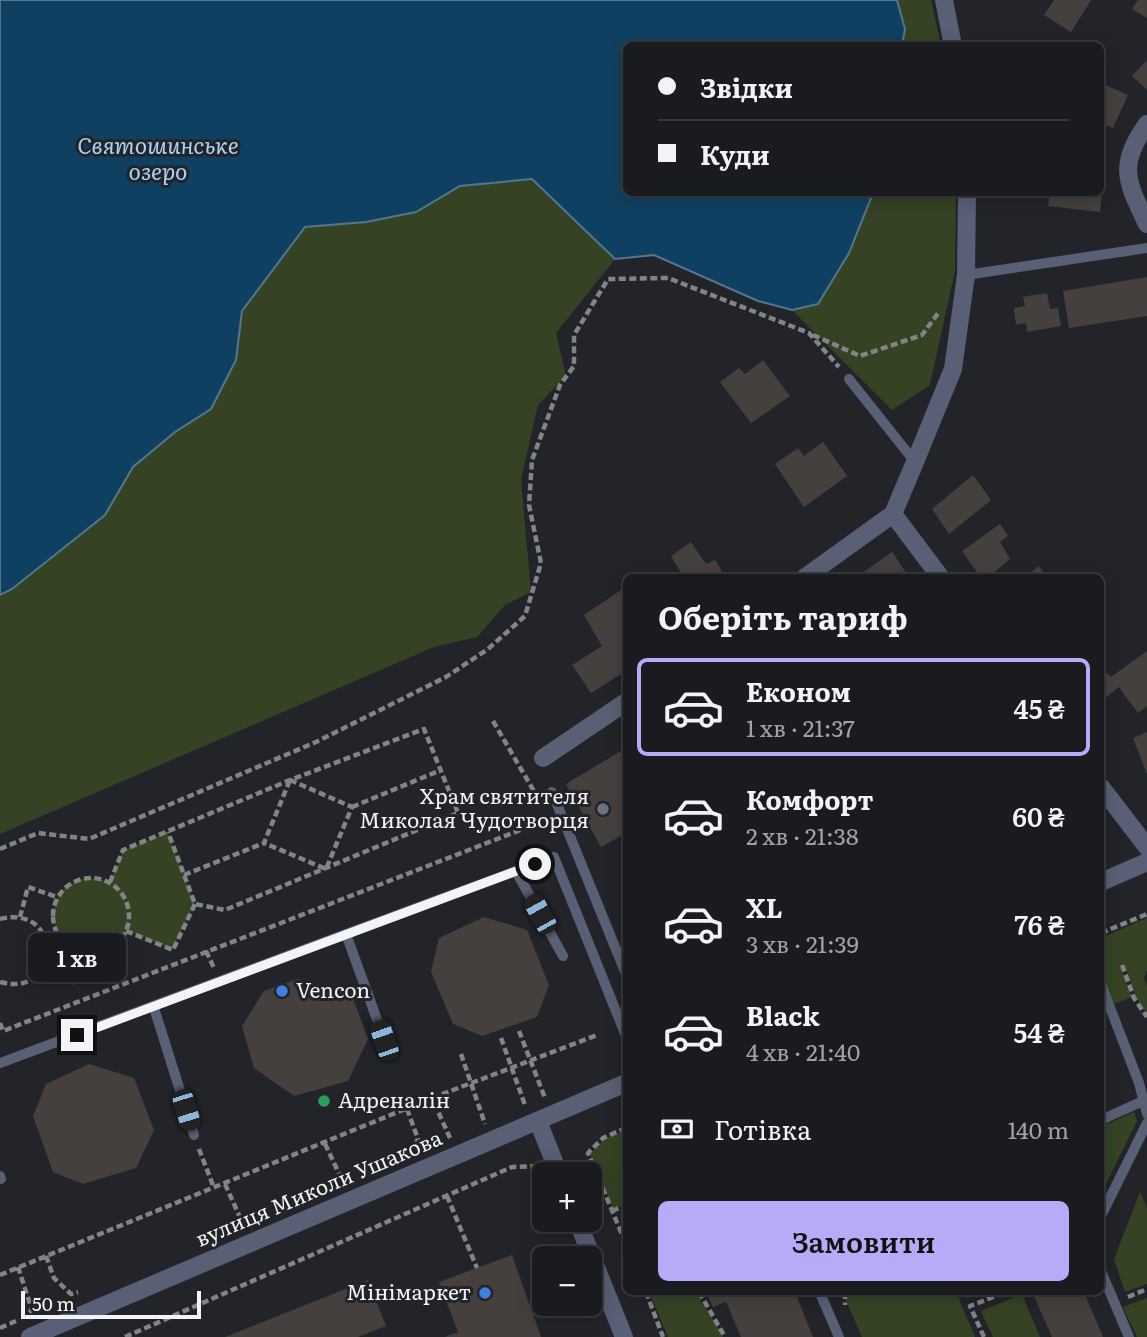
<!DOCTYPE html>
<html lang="uk">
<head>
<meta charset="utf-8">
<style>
	:root { --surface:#1a1b1f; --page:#232428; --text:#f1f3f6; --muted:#9fa1a4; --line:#38393d; --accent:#b7abf8 }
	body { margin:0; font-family:Literata,serif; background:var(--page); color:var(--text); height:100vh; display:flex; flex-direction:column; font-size:26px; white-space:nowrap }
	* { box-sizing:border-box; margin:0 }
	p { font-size:23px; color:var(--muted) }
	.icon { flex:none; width:38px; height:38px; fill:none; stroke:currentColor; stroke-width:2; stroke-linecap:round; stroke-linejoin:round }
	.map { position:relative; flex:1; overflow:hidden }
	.panel { position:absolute; left:623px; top:574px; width:481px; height:721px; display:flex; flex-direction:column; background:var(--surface); border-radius:10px; box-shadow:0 4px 18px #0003,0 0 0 2px var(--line) }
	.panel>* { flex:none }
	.top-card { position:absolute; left:623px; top:42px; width:481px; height:154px; border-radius:10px; box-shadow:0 4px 18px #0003,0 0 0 2px var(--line); display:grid; align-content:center; height:154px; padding:0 35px; background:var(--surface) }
	.buttons { position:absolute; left:532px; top:1162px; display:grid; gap:14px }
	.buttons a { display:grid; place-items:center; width:70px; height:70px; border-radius:10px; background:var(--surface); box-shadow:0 4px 18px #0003,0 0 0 2px var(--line); font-size:35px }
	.scale { position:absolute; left:21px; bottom:18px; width:180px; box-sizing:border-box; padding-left:7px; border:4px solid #f3f4f7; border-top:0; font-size:19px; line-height:24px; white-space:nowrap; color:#f3f4f7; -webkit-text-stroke:5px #232429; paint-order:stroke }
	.end { position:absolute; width:32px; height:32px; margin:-16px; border:9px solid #f3f4f7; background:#111; box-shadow:0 0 0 4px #111 }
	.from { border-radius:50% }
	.bubble { position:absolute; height:49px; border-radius:10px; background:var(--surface); box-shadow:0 4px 18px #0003,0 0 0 2px var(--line); font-size:23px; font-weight:600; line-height:49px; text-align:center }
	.car { position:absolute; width:21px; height:42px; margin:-21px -10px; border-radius:9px; box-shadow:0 0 5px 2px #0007; background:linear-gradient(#222 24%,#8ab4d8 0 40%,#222 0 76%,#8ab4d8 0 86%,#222 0) }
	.top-card b { display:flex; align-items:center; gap:24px; height:66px; font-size:26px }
	.top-card b+b { border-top:2px solid var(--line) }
	.top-card i { width:18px; height:18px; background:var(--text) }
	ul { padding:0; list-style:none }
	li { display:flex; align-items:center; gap:21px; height:98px; margin:0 14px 10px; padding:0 21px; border:4px solid transparent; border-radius:10px }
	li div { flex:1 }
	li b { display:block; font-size:26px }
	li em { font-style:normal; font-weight:600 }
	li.active { border-color:var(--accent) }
	li>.icon { width:63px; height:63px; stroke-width:1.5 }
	h2 { padding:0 35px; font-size:32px; line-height:84px }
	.pay { display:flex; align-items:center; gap:18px; height:77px; padding:0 35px; font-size:26px }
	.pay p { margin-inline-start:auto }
	.cta { display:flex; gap:14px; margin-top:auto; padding:14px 35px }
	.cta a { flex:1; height:80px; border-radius:10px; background:var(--accent); color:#111; font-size:28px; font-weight:600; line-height:80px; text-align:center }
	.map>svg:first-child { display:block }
	.green { fill:#354324 }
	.water { fill:#104061; stroke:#54768e; stroke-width:2 }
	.building { fill:#45403d }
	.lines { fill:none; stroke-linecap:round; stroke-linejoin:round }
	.path { stroke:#838488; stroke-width:4.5; stroke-dasharray:7 3.5; stroke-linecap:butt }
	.service { stroke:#596075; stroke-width:10 }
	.minor { stroke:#596075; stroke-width:18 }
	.tertiary { stroke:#596075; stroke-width:18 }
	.route { stroke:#f3f4f7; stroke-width:9 }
	.worship-dot { fill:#6b7280; stroke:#232429; stroke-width:2.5 }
	.shop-dot { fill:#3f7fe0; stroke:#232429; stroke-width:2.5 }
	.leisure-dot { fill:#2e9e5b; stroke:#232429; stroke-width:2.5 }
	.labels { text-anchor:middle; stroke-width:6; stroke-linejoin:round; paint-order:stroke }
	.poi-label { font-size:21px; fill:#f3f4f7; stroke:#232429; text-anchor:end }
	.street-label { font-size:21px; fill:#f3f4f7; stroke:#232429 }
	.water-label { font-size:23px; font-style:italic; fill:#a9d1f3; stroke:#232429 }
</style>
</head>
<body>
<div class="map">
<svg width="1147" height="1337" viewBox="0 0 1147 1337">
	<rect width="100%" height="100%" fill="#232429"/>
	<path class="green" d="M897 0H931L941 45H902L905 29Z
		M532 179 615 259 556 333 566 376 538 405 521 479 531 592 505 605 477 637 434 647 0 834V595L12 589 105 515 133 467 175 432 211 409 236 360 242 311 305 227 366 222 416 212 460 186Z
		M873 193H956L955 271 930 385 892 410 792 310 818 303 849 253Z
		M168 832 195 904 173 950 126 931C119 944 108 953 92 954 34 956 42 858 110 882L123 850Z
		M1147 918V970L1144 978 1147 986V1014L1136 997 1124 964 1120 966 1132 997 1101 1009V938Z
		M1134 1112 1137 1121 1101 1194V1127Z
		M626 1130V1204L613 1209 590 1154 605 1139Z
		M1140 1192 1147 1208V1284L1125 1292 1114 1259Z
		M649 1292H697C703 1309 716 1320 723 1337H668Z
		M842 1292H956L975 1337H862Z
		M1022 1294 1040 1337H993L981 1311Z
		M1147 1298V1337H1137L1123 1307Z"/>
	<path class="water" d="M0 0H897L905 29 902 45 626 46V192L873 193 849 253 818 304 792 310 758 301 654 255 615 259 532 179 460 186 416 212 366 222 305 227 242 311 236 360 211 409 175 432 133 467 105 515 12 589 0 595Z"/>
	<path class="building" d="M1054 0H1091L1071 32 1044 15Z
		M1138 0H1147V18L1132 9Z
		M1147 60V90L1132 76Z
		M1101 83 1128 95 1113 128 1101 123Z
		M1050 192H1102L1100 212 1048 206Z
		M1147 277V316L1069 328 1063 291Z
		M1047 293 1050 309 1058 308 1061 326 1027 332 1026 323 1016 325 1014 308 1025 306 1023 297Z
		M763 360 790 396 751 423 720 382 739 368 745 374Z
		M823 442 847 476 804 507 775 464 798 448 804 456Z
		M973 475 991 500 949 534 932 509Z
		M1000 524 1008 536 1000 542 1010 559 988 578H981L962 551Z
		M691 542 706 564 715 560 726 578H684L671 556Z
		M892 552 910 578H855Z
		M1039 566 1047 578H1023Z
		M621 590 626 600V671L591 693 572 665 602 646 584 615Z
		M1147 651V706L1138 713 1119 687 1101 701V678L1107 673 1111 677Z
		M1147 732V774L1133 738Z
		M626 748V833L601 847 566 784Z
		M484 917 527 930 549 985 537 1017 482 1036 453 1024 431 972 439 938Z
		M297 979 351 993 368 1039 348 1081 294 1096 254 1068 242 1026 264 991Z
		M89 1064 134 1078 154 1130 136 1168 83 1184 53 1172 33 1116 46 1084Z
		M512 1255 541 1337H445L458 1332 439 1282Z
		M368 1280 386 1326 358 1337H225Z
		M706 1292H795L813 1337H741L726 1302 713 1307Z
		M1043 1292H1084L1103 1337H1052L1034 1296Z"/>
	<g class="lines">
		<path class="path" d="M813 335 860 356 922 335 939 312
			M493 721 535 793
			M290 780 352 807 326 869 264 843Z
			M352 807 441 770
			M0 849 38 833 89 839 316 742 446 677 488 649 525 616 541 563 529 505 532 460 560 385 574 366V335L608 279 668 278 809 333 839 367
			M184 875 264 843
			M53 916a38 38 0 1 1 76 0a38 38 0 1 1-76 0Z
			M110 882 123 850 290 780 424 729 458 813 225 910 195 904 168 832
			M20 917 28 887 57 897
			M0 919C63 903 62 999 0 982
			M126 931 173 950 195 904
			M1101 933 1147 914
			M206 951 214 968
			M1122 965 1134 998 1147 1017
			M43 966 74 982 87 954
			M0 1023 3 1031 546 820
			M519 1031 545 1098
			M501 1038 525 1105
			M461 1054 485 1124
			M432 1098 597 1035
			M407 1109 418 1139 411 1153
			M626 1128 603 1138 588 1153 626 1244
			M325 1144 344 1184
			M199 1149 214 1188
			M225 1184 243 1224
			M447 1196 477 1268
			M612 1211 626 1205
			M46 1256 54 1278 71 1294 78 1292
			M18 1267 32 1310 27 1314
			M0 1275 432 1098 450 1138
			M646 1292 663 1337
			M699 1292 725 1337
			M845 1292V1305
			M1128 1297 1147 1289
			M0 1328 16 1321
			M125 1337 512 1167 537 1166
			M984 1337 970 1306 1006 1292"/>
		<path class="service" d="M966 275 1147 248
			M849 379 915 462
			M552 792 626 974
			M516 871 563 956
			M346 934 554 857 626 1036
			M1101 984 1139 1083 1147 1114
			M154 1008 194 1135
			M0 1063 346 934 384 1039
			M1101 1120 1143 1101
			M0 1176 1 1179
			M1101 1216 1147 1123
			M1101 1271 1129 1337
			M820 1293 839 1337"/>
		<path class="minor" d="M944 0 953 46
			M1147 124C1117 165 1127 182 1147 224
			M893 514 941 578
			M804 578 893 514 915 462 953 369 966 275 967 192
			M543 758 626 702
			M1101 787 1147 847"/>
		<path class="tertiary" d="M1101 882 1147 862
			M538 1121 559 1174
			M577 1220 624 1337
			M30 1337 626 1083"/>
	</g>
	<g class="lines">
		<path class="route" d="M77 1035 535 864"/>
	</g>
	<circle class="worship-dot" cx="603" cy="809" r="7"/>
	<g class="shop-dot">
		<circle cx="282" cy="991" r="7"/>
		<circle cx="485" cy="1293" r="7"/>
	</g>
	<circle class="leisure-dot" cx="324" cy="1101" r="7"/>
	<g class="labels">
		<g class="poi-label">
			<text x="589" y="804">Храм святителя<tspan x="589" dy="24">Миколая Чудотворця</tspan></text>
			<text x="296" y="998" text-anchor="start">Vencon</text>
			<text x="338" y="1108" text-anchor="start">Адреналін</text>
			<text x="471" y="1300">Мінімаркет</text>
		</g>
		<g class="street-label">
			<text transform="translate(319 1189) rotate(-23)" y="7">вулиця Миколи Ушакова</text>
		</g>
		<g class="water-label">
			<text x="158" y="154">Святошинське<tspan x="158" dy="26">озеро</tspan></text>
		</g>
	</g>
</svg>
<div class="buttons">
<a>+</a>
<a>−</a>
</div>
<div class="scale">50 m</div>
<i class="end from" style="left:535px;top:864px"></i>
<i class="end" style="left:77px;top:1035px"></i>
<div class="bubble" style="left:28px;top:933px;width:98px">1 хв</div>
<i class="car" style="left:540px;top:914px;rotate:331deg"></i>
<i class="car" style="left:384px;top:1040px;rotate:341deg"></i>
<i class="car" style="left:186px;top:1110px;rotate:163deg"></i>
<div class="top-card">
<b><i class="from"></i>Звідки</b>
<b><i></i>Куди</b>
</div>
<section class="panel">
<h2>Оберіть тариф</h2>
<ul>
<li class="active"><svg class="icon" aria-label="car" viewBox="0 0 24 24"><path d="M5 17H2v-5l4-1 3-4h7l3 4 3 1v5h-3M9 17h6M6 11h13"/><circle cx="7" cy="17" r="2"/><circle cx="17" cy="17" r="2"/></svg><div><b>Економ</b><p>1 хв · 21:37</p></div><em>45 ₴</em></li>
<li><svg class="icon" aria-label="car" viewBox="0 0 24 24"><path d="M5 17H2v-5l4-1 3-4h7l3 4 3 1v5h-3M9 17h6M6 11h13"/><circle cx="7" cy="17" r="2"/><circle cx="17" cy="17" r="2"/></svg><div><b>Комфорт</b><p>2 хв · 21:38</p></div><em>60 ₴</em></li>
<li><svg class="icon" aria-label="car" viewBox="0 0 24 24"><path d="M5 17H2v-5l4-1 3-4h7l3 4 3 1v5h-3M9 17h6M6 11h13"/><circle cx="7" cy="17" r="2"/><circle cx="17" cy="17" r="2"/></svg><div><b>XL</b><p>3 хв · 21:39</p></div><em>76 ₴</em></li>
<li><svg class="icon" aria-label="car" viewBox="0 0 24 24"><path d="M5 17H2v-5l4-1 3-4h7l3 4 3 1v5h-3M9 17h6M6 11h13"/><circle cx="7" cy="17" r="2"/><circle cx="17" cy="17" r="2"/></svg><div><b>Black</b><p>4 хв · 21:40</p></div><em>54 ₴</em></li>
</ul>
<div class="pay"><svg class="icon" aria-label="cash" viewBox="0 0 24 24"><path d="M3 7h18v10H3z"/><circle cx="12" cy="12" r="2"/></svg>Готівка<p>140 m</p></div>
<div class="cta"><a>Замовити</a></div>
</section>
</div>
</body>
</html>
